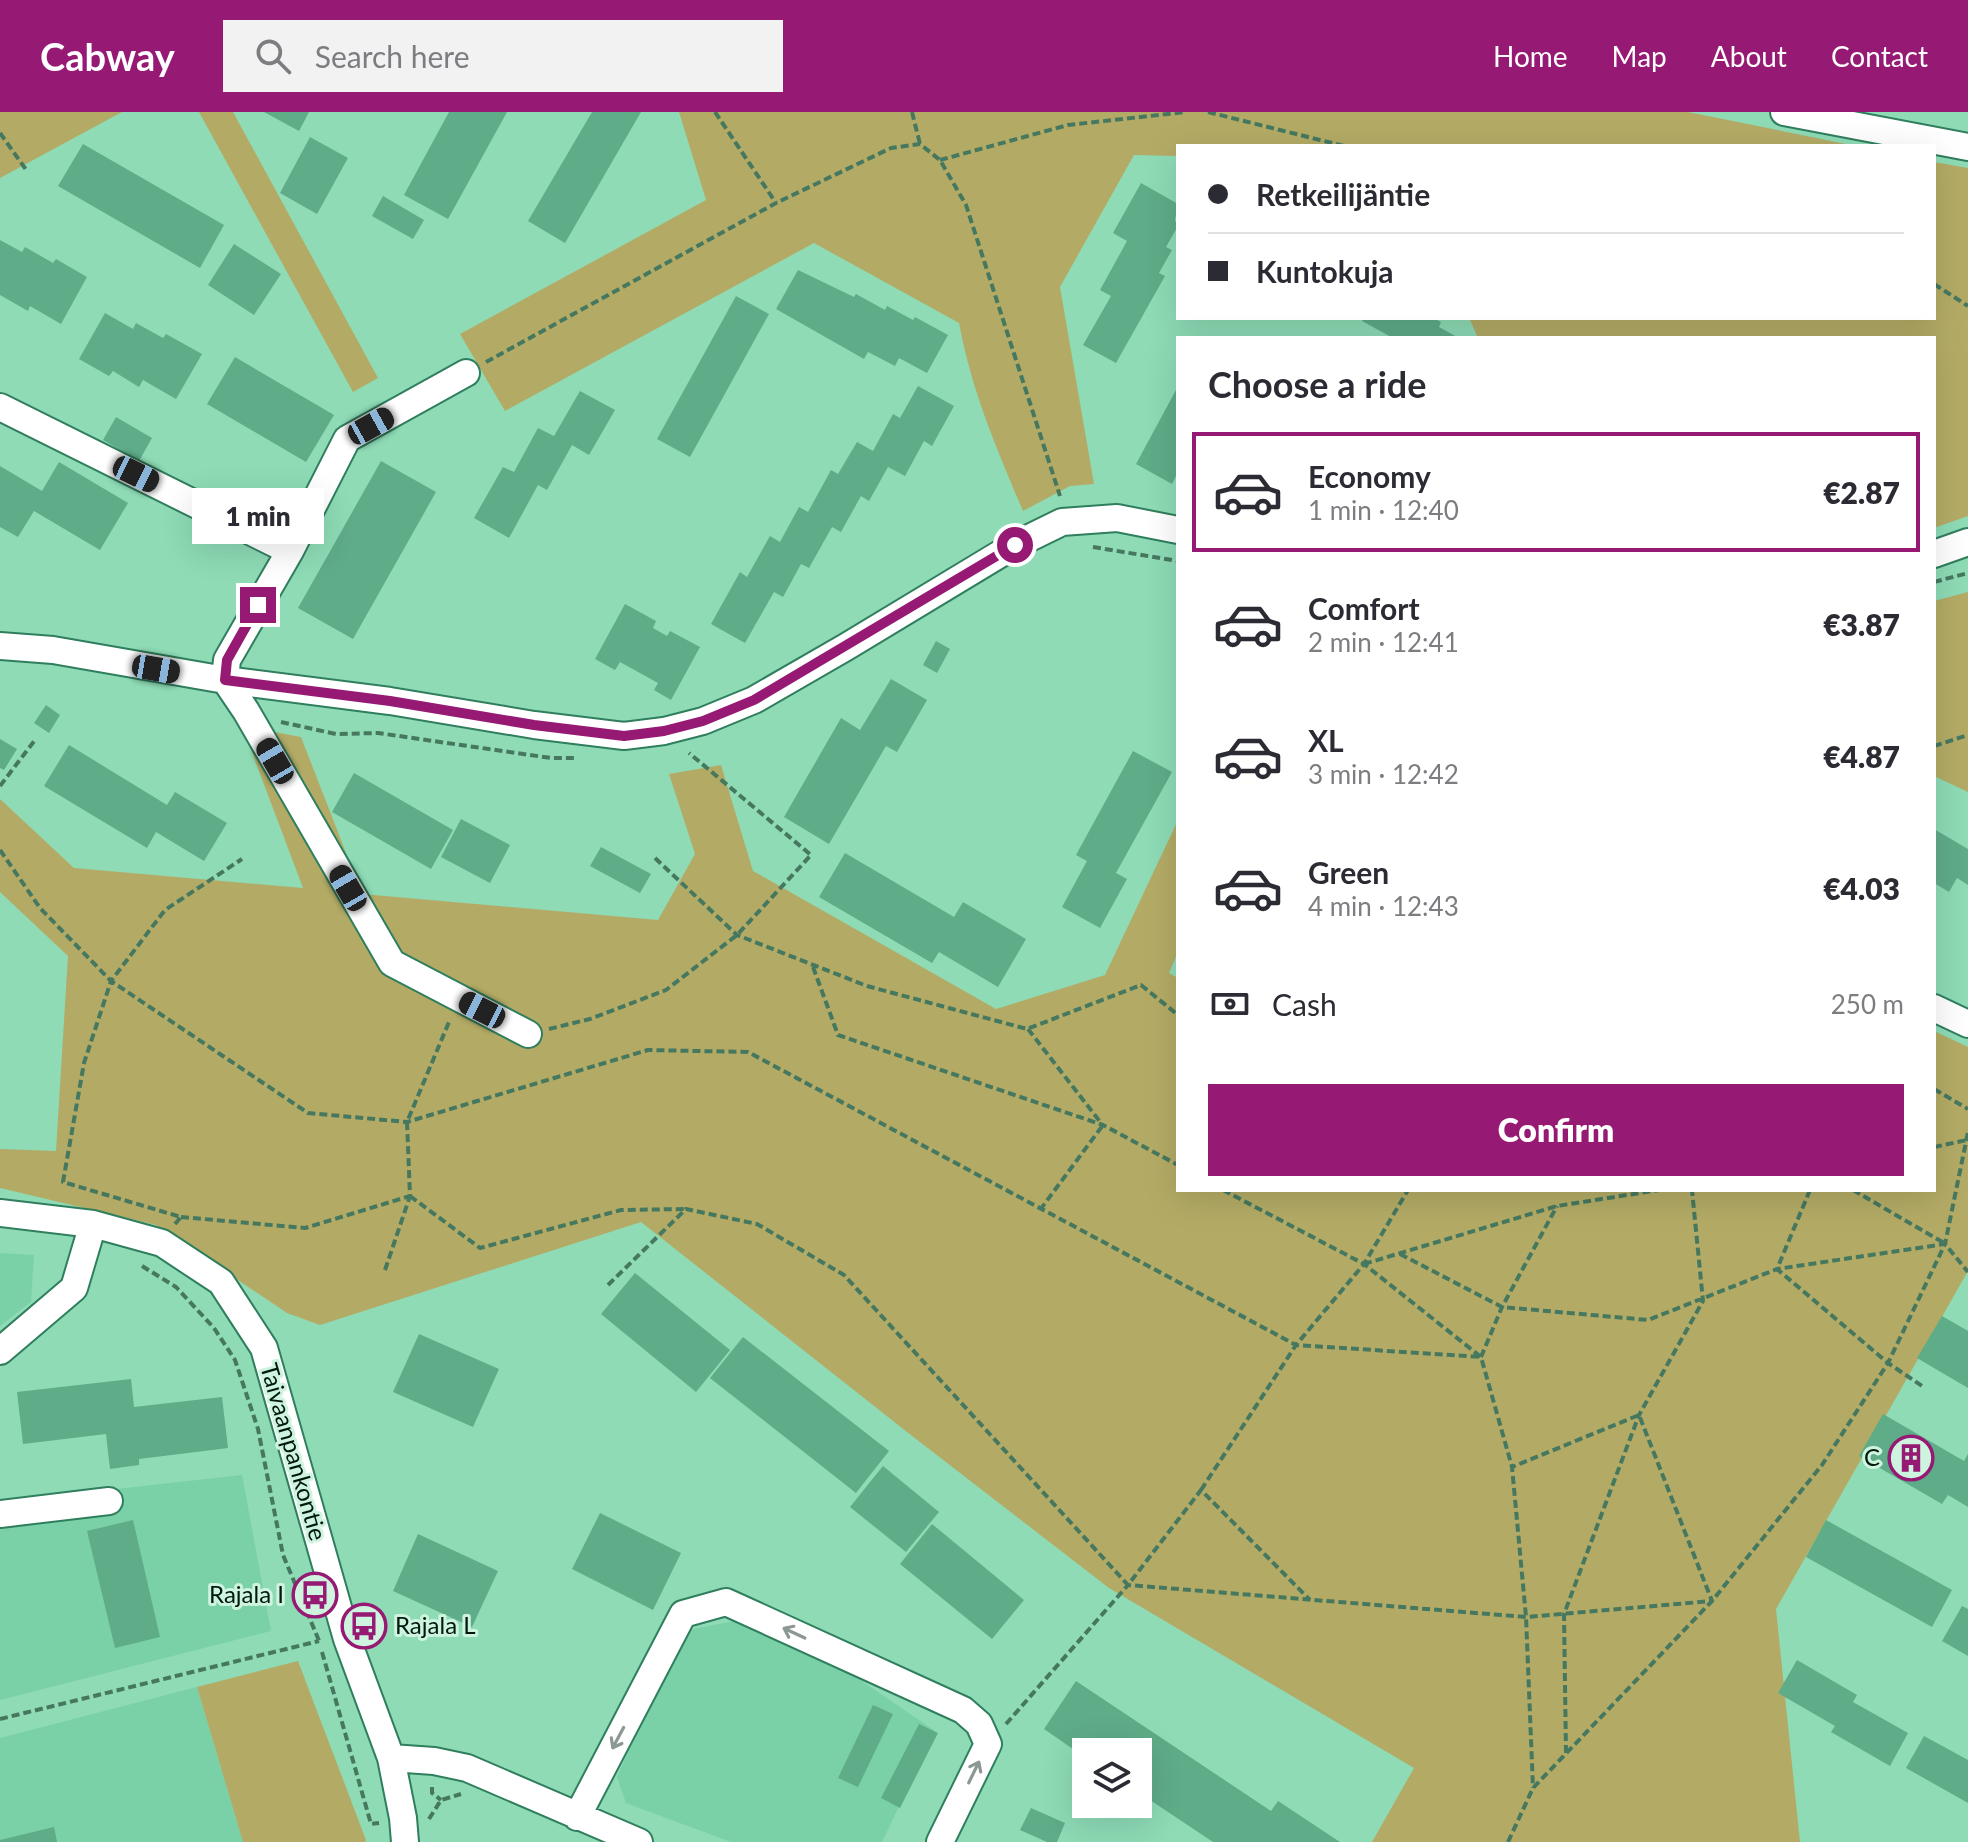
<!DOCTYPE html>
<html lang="en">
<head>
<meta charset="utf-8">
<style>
	:root { --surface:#fff; --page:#f2f2f3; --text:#2b2b33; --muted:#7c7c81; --line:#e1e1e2; --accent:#961973 }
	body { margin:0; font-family:Lato,sans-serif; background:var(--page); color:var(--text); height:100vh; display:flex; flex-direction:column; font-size:30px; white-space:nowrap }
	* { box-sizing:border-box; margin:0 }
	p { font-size:26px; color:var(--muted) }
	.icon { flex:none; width:44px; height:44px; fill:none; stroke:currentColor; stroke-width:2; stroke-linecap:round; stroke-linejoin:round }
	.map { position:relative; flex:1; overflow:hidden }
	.details { position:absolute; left:1176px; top:224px; width:760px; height:856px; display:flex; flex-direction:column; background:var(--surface); border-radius:0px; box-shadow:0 8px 32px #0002 }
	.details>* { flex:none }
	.top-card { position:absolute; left:1176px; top:32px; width:760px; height:176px; border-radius:0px; box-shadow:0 8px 32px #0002; display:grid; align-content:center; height:176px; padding:0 32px; background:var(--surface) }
	.tools { position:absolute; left:1072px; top:1626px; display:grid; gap:16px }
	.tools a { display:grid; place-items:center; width:80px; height:80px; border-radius:0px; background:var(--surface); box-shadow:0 8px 32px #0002; font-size:40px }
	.end { position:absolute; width:36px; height:36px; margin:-18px; border:10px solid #961973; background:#fff; box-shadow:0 0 0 4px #fff }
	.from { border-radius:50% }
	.bubble { position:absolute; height:56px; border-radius:0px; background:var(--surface); box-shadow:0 8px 32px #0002; font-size:26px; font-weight:800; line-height:56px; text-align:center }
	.car { position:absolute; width:24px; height:48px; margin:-24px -12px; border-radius:10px; box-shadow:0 0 6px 2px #0007; background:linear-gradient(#222 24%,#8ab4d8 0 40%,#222 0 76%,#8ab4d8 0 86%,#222 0) }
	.top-card b { display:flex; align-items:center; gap:28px; height:76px; font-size:30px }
	.top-card b+b { border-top:2px solid var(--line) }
	.top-card i { width:20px; height:20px; background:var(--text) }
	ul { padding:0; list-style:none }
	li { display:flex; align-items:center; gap:24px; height:120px; margin:0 16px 12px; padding:0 16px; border:4px solid transparent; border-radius:0px }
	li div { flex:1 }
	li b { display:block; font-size:30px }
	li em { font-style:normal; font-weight:800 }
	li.selected { border-color:var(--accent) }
	li>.icon { width:72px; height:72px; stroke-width:1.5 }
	h2 { padding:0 32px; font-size:36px; line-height:96px }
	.pay { display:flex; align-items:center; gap:20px; height:88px; padding:0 32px; font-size:30px }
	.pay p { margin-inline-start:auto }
	.cta { display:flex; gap:16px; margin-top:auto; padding:16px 32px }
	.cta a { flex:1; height:92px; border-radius:0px; background:var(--accent); color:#fff; font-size:32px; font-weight:800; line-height:92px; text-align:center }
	header { display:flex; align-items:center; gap:48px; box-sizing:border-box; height:112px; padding:0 40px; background:var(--accent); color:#fff }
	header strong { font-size:38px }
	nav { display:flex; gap:44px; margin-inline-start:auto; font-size:28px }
	.search { width:560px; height:72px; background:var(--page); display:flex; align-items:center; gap:20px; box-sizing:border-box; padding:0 28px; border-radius:0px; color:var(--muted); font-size:30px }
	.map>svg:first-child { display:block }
	.built { fill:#7ad1a8 }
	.green { fill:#b3ab65 }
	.building { fill:#5fac88 }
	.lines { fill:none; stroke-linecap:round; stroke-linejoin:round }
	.minor-casing { stroke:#2f7e5d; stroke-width:30 }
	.path { stroke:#467860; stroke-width:4; stroke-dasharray:8 4; stroke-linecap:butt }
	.minor { stroke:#fff; stroke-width:26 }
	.oneway { stroke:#8c9892 }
	.route { stroke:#961973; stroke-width:10 }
	.labels { text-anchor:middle; stroke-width:6; stroke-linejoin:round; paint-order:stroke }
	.street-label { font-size:24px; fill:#00190d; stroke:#cef3df }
	.poi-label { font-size:24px; fill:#00190d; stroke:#cef3df; text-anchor:end }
</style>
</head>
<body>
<header>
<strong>Cabway</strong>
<div class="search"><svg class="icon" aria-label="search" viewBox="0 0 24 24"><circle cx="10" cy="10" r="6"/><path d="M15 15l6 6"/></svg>Search here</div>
<nav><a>Home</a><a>Map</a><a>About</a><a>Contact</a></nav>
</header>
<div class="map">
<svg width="1968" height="1730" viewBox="0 0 1968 1730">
	<rect width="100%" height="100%" fill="#8edbb6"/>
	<path class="built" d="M0 1141 34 1143 31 1190 0 1214Z
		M242 1363 271 1519 0 1588V1390Z
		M765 1503 935 1619 882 1730H731L626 1691 617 1665 683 1519Z
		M197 1575 243 1730H0V1626Z"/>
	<path class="green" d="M0 0H122L0 66Z
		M199 0H233L378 266 353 280Z
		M679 0H1688L1856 34H1178V44L1134 43 1060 175 1094 372 1070 374 1023 399C996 335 972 280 959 211L814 131 505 299 460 222 706 88Z
		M1934 50 1968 56V404L1934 416V226H1478L1469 206H1934Z
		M1968 480V680L1934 664V489Z
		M242 614 301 625 362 782 658 808 695 742 669 662 721 653 753 759 996 897 1105 863 1178 708V840L1169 861 1178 866V1078H1934V919L1968 935V1159L1776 1497 1800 1730H1372L1414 1656 1109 1476 907 1320 641 1110 320 1213 287 1201 156 1113 0 1076V1037L56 1039 68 844 0 780V687L74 756 303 776Z
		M298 1549 366 1728 365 1730H243L197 1575Z"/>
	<path class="building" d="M264 0H309L299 19Z
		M449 0H507L448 107 404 83Z
		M592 0H641L565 131 528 109Z
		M310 25 348 46 317 102 280 81Z
		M83 32 224 113 200 156 58 74Z
		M1141 71 1178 92 1175 108 1178 114 1166 135 1172 138 1159 161 1165 164 1116 251 1083 233 1111 184 1100 178 1127 129 1113 121Z
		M383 84 424 108 413 127 372 104Z
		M0 128 22 140 25 135 53 151 56 147 87 165 61 212 30 194 28 199 0 183Z
		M234 132 281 162 254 203 208 173Z
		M798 158 854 185 856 182 885 198 887 194 913 208 915 205 948 223 927 261 899 246 895 254 868 240 864 247 776 197Z
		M736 184 769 202 690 345 657 327Z
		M105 201 133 217 136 211 163 226 166 222 202 242 176 287 143 268 139 275 113 259 109 264 79 247Z
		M1364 206H1433L1441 210 1439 215 1459 226H1393L1362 209Z
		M235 245 334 303 306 350 207 292Z
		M918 274 954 294 932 334 924 329 905 364 888 355 869 389 861 384 841 420 832 415 809 456 801 452 783 485 774 480 745 531 711 512 740 460 747 465 770 424 780 430 799 395 808 400 831 358 838 362 857 330 873 339 893 302 900 306Z
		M1176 278 1178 280V360L1172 372 1136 352Z
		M580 279 615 298 589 343 572 333 547 378 538 373 509 426 474 406 503 355 514 360 538 316 554 324Z
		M116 305 152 326 139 349 103 328Z
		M381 349 436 380 353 527 298 496Z
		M59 350 128 391 100 438 34 399 18 425 0 415V354L42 379Z
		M625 492 656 509 653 516 667 524 670 519 700 535 671 588 654 578 658 571 620 550 615 558 595 547Z
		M936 529 950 537 937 561 923 553Z
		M891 567 927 588 897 640 886 634 829 732 784 705 841 606 860 618Z
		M46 593 60 603 49 621 34 611Z
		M0 627 17 637 4 658 0 656Z
		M69 633 167 693 175 680 227 711 204 749 156 720 147 736 44 674Z
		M1133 639 1172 660 1116 761 1127 767 1100 816 1062 795 1087 749 1076 743Z
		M354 661 453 718 431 757 332 700Z
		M461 707 510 733 490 771 441 745Z
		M1934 717 1968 737V773L1957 766 1949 780 1934 771Z
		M601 735 651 762 640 781 590 754Z
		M845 741 954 805 963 790 1026 827 998 875 939 840 932 851 819 785Z
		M635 1161 730 1238 696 1280 601 1202Z
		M1942 1204 1968 1219V1276L1917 1246Z
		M419 1222 499 1257 473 1315 393 1280Z
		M743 1225 889 1339 856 1381 710 1266Z
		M131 1267 134 1295 222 1285 228 1336 139 1347V1353L110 1357 106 1322 23 1332 17 1280Z
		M1883 1302 1964 1349 1968 1342V1395L1948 1383 1942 1392 1859 1344Z
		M883 1354 939 1400 906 1440 850 1395Z
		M600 1401 681 1441 653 1498 572 1457Z
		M133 1408 160 1525 115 1536 87 1419Z
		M1826 1408 1952 1478 1932 1515 1806 1445Z
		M932 1412 1024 1488 992 1527 900 1452Z
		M418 1422 498 1459 472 1515 393 1479Z
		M1962 1494 1968 1497V1544L1942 1529Z
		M1797 1548 1857 1583 1853 1590 1908 1621 1890 1654 1831 1620 1835 1614 1778 1581Z
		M1076 1569 1271 1699 1278 1689 1340 1730H1213L1138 1680V1640H1086V1646L1044 1617Z
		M873 1593 893 1602 858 1675 838 1666Z
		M919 1612 938 1621 900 1696 881 1686Z
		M1924 1624 1968 1648V1691L1906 1656Z
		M1031 1696 1065 1711 1057 1730H1047L1020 1718Z
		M54 1715 57 1730H0V1728Z"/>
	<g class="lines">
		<g class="minor-casing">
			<path id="minor" d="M1784 0 1968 35
				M466 261 347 327 290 439 227 548 225 568 246 599 392 851 528 922
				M0 295 290 439
				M1934 442 1968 430
				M0 534 53 538 225 568 390 589 534 613 624 624 664 619 703 609 754 588 846 535 1015 433 1062 410 1117 406 1178 418
				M1934 896 1968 912
				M0 1101 93 1112 162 1131 221 1170 264 1236 347 1527 391 1646 403 1706 405 1730
				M0 1239 74 1176 93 1112
				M0 1402 109 1389
				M391 1646 434 1649 467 1656 639 1730
				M577 1705 683 1502 726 1490 963 1598 979 1612 988 1632 940 1730"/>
		</g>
		<path class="path" d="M715 0 776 91
			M912 0 920 32
			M1208 0 1344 34
			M0 21 27 59
			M940 48 1068 13 1186 0
			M1934 172 1968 194
			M486 250 776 91 891 36 920 32 940 48 966 93 1060 384
			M1093 435 1178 449
			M1934 470 1968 461
			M281 610 336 622 378 621 551 646H576
			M1934 634 1968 623
			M0 674 35 628
			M0 738 40 796 111 869 165 798 242 747
			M655 746 737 823 867 874 1027 917 1141 873 1178 903
			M813 855 838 923 1103 1013 1178 1053
			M549 917 590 907 666 878 737 823 811 743 689 641
			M1028 917 1101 1011
			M1934 977 1968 997
			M1934 1035 1967 1028
			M1223 1078 1364 1152 1481 1245 1512 1355 1526 1505 1533 1676
			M1810 1078 1777 1157 1888 1251 1922 1274
			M1853 1078 1944 1131
			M410 1084 480 1136 621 1098 686 1097
			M1040 1098 1103 1013
			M181 1105 305 1116 410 1084
			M175 1112 181 1105 63 1070 84 951 111 869 308 1001 407 1010 648 938 748 940 1296 1233 1481 1245
			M1400 1142 1502 1195 1648 1208 1777 1157 1945 1132 1968 1160
			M1364 1152 1557 1094 1659 1078
			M142 1154 176 1175 214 1216 235 1248 258 1317 283 1443 320 1531
			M385 1158 410 1084 407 1010 449 910
			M608 1173 686 1097 757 1112 844 1163 1128 1473 1201 1378 1310 1488
			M1481 1245 1502 1195 1557 1094
			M1201 1378 1296 1233 1364 1152 1408 1078
			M322 1540 371 1712 379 1711
			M0 1607 319 1529
			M1006 1612 1128 1473 1526 1505 1712 1489 1639 1303 1512 1355
			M1566 1641 1564 1502 1639 1303 1703 1189 1692 1078
			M432 1675V1681L441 1688
			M429 1707 441 1688 461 1682
			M1508 1730 1533 1676 1712 1489 1822 1353 1888 1251 1945 1132 1968 1020"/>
		<use href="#minor" class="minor"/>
	</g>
	<defs><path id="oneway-shaft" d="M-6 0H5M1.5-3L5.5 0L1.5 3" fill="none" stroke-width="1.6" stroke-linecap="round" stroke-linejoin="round" transform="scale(2)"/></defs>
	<g class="oneway">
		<use href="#oneway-shaft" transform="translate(794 1521) rotate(-155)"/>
		<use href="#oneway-shaft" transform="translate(618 1626) rotate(118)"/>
		<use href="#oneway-shaft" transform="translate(974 1660) rotate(-64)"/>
	</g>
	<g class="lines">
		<path class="route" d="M258 493 227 548 225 568 390 589 534 613 624 624 664 619 703 609 754 588 1015 433"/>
	</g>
	<defs>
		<g id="building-ring" transform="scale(2.3)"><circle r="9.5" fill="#cef3df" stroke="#961973" stroke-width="1.5"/><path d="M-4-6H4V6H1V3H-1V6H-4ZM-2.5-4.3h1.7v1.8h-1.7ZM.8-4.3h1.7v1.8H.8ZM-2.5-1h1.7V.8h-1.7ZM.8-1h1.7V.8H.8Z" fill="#961973"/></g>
		<g id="bus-ring" transform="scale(2.3)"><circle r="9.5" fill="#cef3df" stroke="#961973" stroke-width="1.5"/><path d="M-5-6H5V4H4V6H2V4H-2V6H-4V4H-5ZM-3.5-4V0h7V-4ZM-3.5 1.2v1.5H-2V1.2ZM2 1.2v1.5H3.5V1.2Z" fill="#961973"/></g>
	</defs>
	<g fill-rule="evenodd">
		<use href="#building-ring" x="1911" y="1346"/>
		<use href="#bus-ring" x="315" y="1483"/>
		<use href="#bus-ring" x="364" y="1514"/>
	</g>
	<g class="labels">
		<g class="street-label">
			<text transform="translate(293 1340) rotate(74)" y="8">Taivaanpankontie</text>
		</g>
		<g class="poi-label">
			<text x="1880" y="1354">C</text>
			<text x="284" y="1491">Rajala I</text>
			<text x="395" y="1522" text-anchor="start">Rajala L</text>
		</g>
	</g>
</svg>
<div class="tools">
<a><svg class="icon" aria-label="layers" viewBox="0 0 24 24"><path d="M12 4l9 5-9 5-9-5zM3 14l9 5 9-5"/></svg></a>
</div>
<i class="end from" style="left:1015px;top:433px"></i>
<i class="end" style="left:258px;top:493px"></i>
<div class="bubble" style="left:192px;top:376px;width:132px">1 min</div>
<i class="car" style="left:371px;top:314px;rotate:61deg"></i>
<i class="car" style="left:136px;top:362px;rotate:116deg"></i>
<i class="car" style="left:156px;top:557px;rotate:100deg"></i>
<i class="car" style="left:275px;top:649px;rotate:330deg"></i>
<i class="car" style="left:348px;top:776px;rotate:330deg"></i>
<i class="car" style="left:482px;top:898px;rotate:297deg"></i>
<div class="top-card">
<b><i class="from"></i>Retkeilijäntie</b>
<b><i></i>Kuntokuja</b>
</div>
<section class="details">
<h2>Choose a ride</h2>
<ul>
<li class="selected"><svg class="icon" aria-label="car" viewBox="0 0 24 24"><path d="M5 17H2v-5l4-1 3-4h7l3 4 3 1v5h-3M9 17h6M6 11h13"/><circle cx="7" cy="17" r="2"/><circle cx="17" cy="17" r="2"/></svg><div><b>Economy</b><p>1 min · 12:40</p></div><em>€2.87</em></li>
<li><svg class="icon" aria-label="car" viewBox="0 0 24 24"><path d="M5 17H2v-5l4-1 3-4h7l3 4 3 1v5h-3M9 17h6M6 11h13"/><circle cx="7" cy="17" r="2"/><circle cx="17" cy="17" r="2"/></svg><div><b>Comfort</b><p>2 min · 12:41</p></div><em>€3.87</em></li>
<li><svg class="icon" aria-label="car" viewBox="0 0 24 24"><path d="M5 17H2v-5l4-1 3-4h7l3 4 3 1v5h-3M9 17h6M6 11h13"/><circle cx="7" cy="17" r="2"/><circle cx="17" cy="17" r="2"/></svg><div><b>XL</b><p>3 min · 12:42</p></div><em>€4.87</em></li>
<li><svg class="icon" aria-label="car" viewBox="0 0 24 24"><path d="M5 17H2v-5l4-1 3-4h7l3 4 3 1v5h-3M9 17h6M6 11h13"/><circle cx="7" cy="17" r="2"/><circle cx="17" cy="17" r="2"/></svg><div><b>Green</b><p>4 min · 12:43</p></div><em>€4.03</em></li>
</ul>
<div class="pay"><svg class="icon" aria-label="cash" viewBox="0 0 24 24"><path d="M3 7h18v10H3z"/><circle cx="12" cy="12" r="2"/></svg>Cash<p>250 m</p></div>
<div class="cta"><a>Confirm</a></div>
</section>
</div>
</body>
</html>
